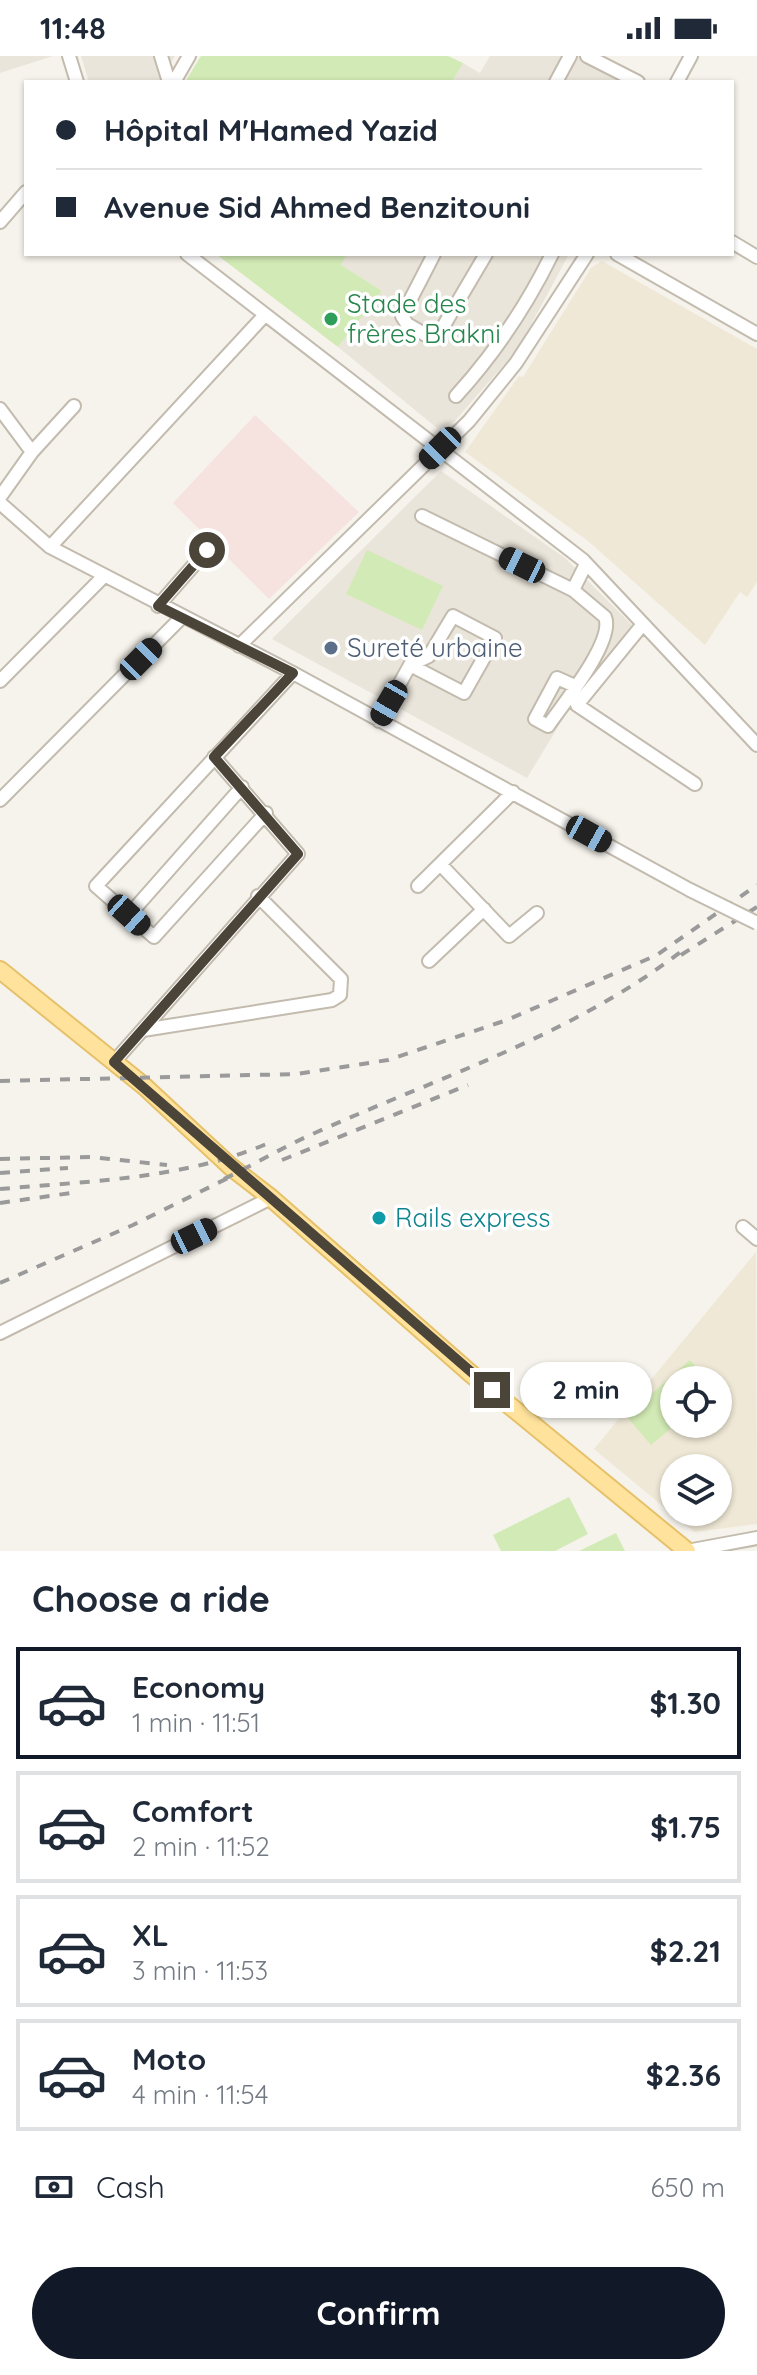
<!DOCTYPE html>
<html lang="en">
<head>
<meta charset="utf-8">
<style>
	:root { --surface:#fff; --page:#f6f6f7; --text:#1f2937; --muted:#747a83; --line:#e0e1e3; --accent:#111827 }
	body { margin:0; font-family:Quicksand,sans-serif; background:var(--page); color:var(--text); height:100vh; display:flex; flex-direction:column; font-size:30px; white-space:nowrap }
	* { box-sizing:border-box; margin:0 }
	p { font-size:26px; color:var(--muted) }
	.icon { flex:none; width:44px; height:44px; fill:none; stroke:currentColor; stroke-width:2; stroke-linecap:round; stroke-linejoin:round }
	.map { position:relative; height:1495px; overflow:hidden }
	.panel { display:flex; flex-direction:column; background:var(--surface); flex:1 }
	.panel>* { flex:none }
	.top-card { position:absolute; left:24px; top:24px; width:710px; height:176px; border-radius:0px; box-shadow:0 2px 6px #0004; display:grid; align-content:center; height:176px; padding:0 32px; background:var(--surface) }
	.tools { position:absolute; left:660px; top:1310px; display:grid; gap:16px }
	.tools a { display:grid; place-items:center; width:72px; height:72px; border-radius:50%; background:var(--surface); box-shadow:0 2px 6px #0004; font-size:40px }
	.end { position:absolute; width:36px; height:36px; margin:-18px; border:10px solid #4b4439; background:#fff; box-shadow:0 0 0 4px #fff }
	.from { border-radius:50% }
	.bubble { position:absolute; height:56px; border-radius:28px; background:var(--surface); box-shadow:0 2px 6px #0004; font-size:26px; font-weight:700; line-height:56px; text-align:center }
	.car { position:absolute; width:24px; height:48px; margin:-24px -12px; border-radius:10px; box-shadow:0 0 6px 2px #0007; background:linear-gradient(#222 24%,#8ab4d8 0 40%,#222 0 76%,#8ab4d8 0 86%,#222 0) }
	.top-card b { display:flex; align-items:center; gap:28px; height:76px; font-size:30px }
	.top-card b+b { border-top:2px solid var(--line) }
	.top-card i { width:20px; height:20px; background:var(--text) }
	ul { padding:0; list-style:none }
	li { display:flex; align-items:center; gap:24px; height:112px; margin:0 16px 12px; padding:0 16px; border:4px solid var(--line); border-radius:0px }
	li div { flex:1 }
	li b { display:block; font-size:30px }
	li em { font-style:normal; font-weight:700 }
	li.selected { border-color:var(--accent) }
	li>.icon { width:72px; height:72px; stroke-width:1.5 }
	h2 { padding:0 32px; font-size:36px; line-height:96px }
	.pay { display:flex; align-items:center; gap:20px; height:88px; padding:0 32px; font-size:30px }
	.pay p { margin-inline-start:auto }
	.button { display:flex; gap:16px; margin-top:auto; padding:16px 32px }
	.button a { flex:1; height:92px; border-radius:48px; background:var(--accent); color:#fff; font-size:32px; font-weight:700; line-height:92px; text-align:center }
	.status { display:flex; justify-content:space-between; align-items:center; height:56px; padding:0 40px; background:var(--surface); direction:ltr }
	.status svg { height:22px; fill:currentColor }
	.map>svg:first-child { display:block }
	.residential { fill:#eae5da }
	.education { fill:#efe8d6; fill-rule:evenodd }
	.medical { fill:#f6e3e0 }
	.green { fill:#d2eab5 }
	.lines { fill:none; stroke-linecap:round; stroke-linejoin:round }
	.minor-casing { stroke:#c2bbae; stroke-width:16 }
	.major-casing { stroke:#e6c16a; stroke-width:20 }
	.minor { stroke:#fff; stroke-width:12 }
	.major { stroke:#ffe39c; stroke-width:16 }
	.rail { stroke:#9a9a9a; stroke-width:4; stroke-dasharray:10 10; stroke-linecap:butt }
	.minor-bridge-casing { stroke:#c2bbae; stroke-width:16; stroke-linecap:butt }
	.minor-bridge { stroke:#fff; stroke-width:12 }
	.route { stroke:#4b4439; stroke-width:10 }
	.leisure-dot { fill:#2e9e5b; stroke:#fff; stroke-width:3 }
	.service-dot { fill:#5c6f8a; stroke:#fff; stroke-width:3 }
	.culture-dot { fill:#0f9aa8; stroke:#fff; stroke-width:3 }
	.labels { text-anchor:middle; stroke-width:7; stroke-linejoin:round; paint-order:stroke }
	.leisure-label { font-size:26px; fill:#27864d; stroke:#fff; text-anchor:start }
	.service-label { font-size:26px; fill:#4e5e75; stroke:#fff; text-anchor:start }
	.culture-label { font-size:26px; fill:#0d838f; stroke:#fff; text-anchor:start }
</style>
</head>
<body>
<div class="status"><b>11:48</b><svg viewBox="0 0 49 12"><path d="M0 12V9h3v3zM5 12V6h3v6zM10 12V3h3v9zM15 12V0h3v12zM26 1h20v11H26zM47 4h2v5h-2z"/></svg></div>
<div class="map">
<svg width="757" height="1495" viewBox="0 0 757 1495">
	<rect width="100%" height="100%" fill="#f6f3ec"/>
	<path class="residential" d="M0 0H53L0 17Z
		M81 0H175L159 26H89Z
		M490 0H596L648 26H452L463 7 480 17Z
		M347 198H569L519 291 454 366 437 372 338 291 382 235 341 209Z
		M441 415 565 502 632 569 578 638 527 722 272 583Z"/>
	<path class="education" d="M602 205 757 293V526L747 541 740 536 705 589 588 485 465 396 519 320 523 321 591 212Z
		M756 1196 757 1468 694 1476 594 1393ZM674 1324H718V1368H674ZM674 1412H718V1456H674Z"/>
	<path class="medical" d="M255 359 359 456 269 543 173 447Z"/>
	<path class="green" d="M201 0H448L463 7 452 26H185Z
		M216 198H347L341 209 382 235 338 291Z
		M367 494 443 530 422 574 346 538Z
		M690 1304 707 1324H674L676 1368 651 1389 626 1360Z
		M569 1441 588 1478 555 1495H501L493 1479Z
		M616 1477 625 1495H579Z"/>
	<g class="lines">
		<g class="minor-casing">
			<path id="minor" d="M69 0 77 26
				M161 0 169 26
				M587 0 638 26
				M174 26 189 0
				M556 26 570 0
				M677 26 691 0
				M0 166 26 136
				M732 186 757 201
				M187 198 583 504 757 689
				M434 198 402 260 407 268 431 282 437 281 486 198
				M617 198 757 278
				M456 340C496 296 526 251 552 198
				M0 353 32 396
				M0 441 32 396 74 350
				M0 447 50 491 293 617 690 834
				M422 460 573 534
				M50 491 264 260
				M158 550 207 494
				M643 568 577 649 695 728
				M239 590 469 365 516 307 587 198
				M0 625 103 521
				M575 630 557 622 535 663 548 670C563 648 615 585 605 561L573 534 586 508
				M379 665 410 609 429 600 453 560 495 582 464 637 410 609
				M0 744 181 562
				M266 757 154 881 96 830 293 617
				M440 808 509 880 537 857
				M418 830 513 736
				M129 859 242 731
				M429 905 484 853
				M143 974 332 944 340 939 341 923 258 840
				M114 1006 298 798 214 701
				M743 1171 757 1183
				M0 1277 271 1142
				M687 1495 757 1482"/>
		</g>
		<g class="major-casing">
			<path id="major" d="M0 914 144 1030 231 1111 271 1142 470 1317 687 1495"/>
		</g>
		<use href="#minor" class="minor"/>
		<use href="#major" class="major"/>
		<path class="rail" d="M681 899 757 851
			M0 1025 297 1018 388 1004 507 964 657 899 757 829
			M0 1103 91 1101 167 1109
			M282 1104 468 1029
			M0 1117 68 1112
			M224 1123C255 1108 285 1090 317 1076 444 1019 576 978 687 891
			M0 1133C90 1125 187 1123 271 1086
			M0 1147 71 1137
			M0 1227 133 1169 232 1120"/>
		<g class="minor-bridge-casing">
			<path id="minor-bridge" d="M690 834 757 867"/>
		</g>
		<use href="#minor-bridge" class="minor-bridge"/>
	</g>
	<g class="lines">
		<path class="route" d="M207 494 158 550 293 617 214 701 298 798 114 1006 492 1334"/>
	</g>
	<circle class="leisure-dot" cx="331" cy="263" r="8"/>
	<circle class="service-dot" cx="331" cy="592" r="8"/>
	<circle class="culture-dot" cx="379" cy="1162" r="8"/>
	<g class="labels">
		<g class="leisure-label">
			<text x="347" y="257">Stade des<tspan x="347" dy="30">frères Brakni</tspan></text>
		</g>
		<g class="service-label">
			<text x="347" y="601">Sureté urbaine</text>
		</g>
		<g class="culture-label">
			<text x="395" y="1171">Rails express</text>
		</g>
	</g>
</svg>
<div class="tools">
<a><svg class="icon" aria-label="locate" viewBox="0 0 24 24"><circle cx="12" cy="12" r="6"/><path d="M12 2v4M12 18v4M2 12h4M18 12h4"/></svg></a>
<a><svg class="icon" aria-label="layers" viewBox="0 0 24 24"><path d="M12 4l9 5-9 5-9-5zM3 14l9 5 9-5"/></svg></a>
</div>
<i class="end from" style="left:207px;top:494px"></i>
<i class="end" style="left:492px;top:1334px"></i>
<div class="bubble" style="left:520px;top:1306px;width:132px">2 min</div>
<i class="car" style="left:440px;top:392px;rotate:225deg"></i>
<i class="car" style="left:522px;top:509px;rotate:296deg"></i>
<i class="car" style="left:141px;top:603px;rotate:45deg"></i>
<i class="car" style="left:389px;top:647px;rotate:210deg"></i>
<i class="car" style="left:589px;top:778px;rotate:119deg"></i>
<i class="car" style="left:129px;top:859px;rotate:132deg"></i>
<i class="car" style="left:194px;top:1180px;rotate:64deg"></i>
<div class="top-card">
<b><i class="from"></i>Hôpital M'Hamed Yazid</b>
<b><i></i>Avenue Sid Ahmed Benzitouni</b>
</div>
</div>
<section class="panel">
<h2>Choose a ride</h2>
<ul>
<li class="selected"><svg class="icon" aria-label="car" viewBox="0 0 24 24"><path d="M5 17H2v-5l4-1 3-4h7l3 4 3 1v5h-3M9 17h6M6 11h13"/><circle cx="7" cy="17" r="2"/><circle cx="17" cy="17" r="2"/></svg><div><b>Economy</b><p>1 min · 11:51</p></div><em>$1.30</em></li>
<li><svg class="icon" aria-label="car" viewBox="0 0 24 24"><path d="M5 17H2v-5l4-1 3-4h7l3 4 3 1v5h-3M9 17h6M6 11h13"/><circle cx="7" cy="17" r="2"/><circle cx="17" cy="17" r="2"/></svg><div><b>Comfort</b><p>2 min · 11:52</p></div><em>$1.75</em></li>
<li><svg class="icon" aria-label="car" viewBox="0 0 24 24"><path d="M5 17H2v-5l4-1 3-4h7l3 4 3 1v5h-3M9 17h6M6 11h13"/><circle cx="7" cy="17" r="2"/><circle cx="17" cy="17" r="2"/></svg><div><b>XL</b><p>3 min · 11:53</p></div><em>$2.21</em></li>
<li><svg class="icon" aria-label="car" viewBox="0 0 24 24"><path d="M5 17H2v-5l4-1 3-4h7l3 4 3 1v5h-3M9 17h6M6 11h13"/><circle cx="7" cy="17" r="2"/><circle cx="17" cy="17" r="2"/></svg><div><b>Moto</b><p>4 min · 11:54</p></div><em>$2.36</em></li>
</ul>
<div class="pay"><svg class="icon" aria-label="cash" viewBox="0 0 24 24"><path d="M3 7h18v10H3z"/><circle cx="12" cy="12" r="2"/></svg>Cash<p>650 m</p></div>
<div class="button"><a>Confirm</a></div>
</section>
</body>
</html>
